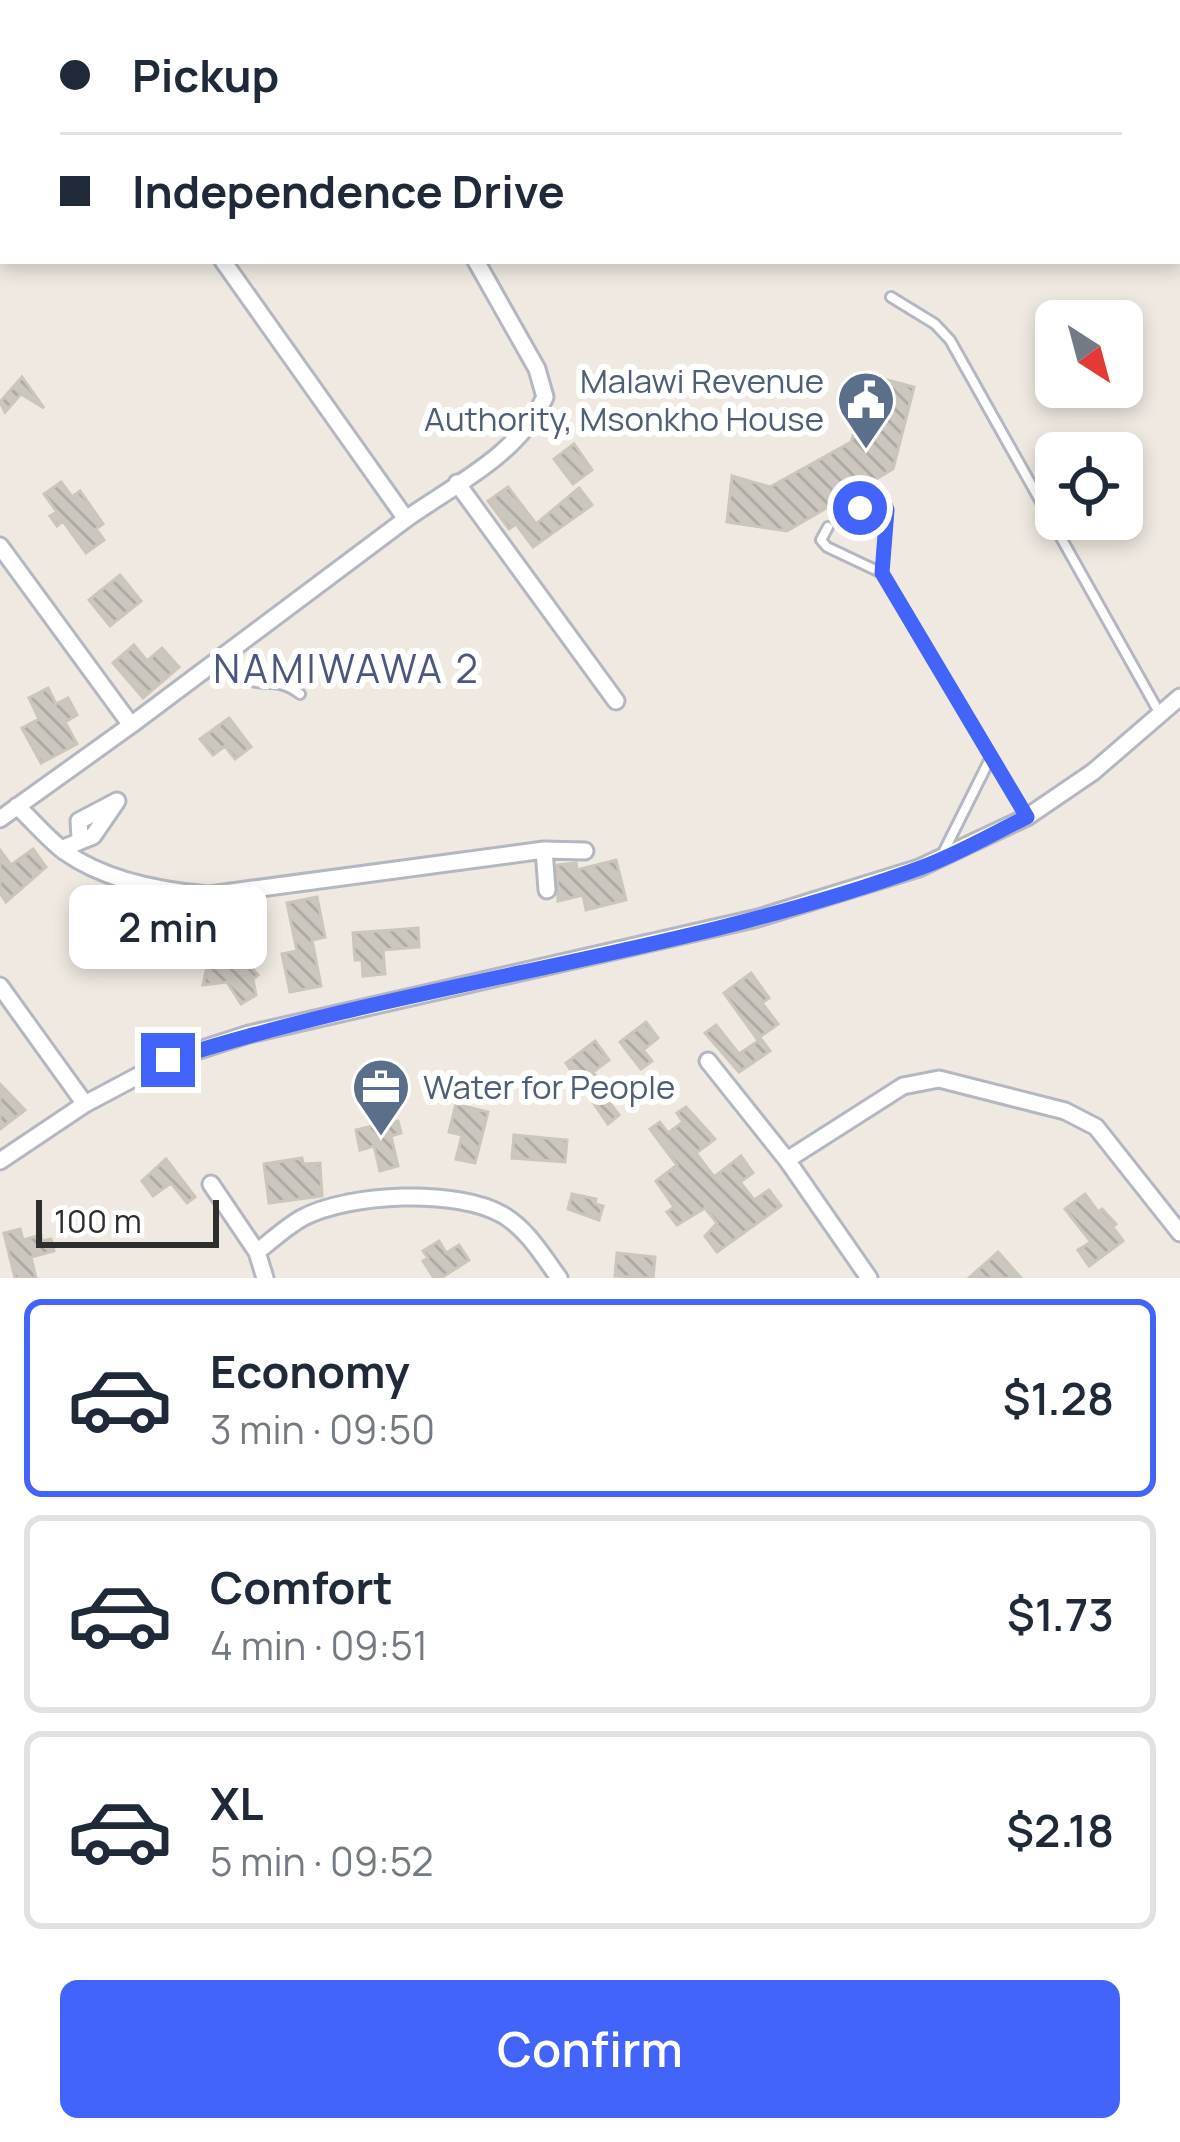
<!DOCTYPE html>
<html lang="en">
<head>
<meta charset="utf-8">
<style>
	:root { --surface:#fff; --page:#f2f2f3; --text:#1f2937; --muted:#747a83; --line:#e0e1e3; --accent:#4264fb }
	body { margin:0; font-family:Manrope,sans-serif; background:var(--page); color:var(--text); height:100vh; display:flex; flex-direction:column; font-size:45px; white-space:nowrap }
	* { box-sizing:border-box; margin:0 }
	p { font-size:39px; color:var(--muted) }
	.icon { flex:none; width:66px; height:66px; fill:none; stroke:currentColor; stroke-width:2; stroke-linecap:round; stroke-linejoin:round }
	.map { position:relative; height:1278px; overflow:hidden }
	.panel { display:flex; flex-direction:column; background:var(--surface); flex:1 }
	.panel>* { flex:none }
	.top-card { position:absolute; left:0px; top:0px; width:1182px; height:264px; box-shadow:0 6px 18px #0003; display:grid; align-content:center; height:264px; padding:0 60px; background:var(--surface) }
	.needle { width:78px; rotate:144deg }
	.buttons { position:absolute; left:1035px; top:300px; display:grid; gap:24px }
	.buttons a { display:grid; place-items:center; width:108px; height:108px; border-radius:18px; background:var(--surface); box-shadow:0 6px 18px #0003; font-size:60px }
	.scale { position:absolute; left:36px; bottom:30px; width:183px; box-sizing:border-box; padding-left:12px; border:6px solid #2e2e2e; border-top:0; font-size:33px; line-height:42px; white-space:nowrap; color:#2e2e2e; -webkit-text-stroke:9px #fff; paint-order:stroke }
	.end { position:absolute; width:54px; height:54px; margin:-27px; border:15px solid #4264fb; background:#fff; box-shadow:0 0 0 6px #fff }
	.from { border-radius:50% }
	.bubble { position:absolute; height:84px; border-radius:18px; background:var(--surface); box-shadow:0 6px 18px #0003; font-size:39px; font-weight:600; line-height:84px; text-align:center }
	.top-card b { display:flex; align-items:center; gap:42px; height:114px; font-size:45px }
	.top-card b+b { border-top:3px solid var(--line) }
	.top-card i { width:30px; height:30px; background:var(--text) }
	ul { padding:21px 0 0; list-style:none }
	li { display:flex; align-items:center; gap:36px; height:198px; margin:0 24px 18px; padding:0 36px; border:6px solid var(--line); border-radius:18px }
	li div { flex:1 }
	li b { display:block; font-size:45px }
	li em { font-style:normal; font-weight:600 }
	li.active { border-color:var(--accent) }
	li>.icon { width:108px; height:108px; stroke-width:1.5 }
	.cta { display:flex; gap:24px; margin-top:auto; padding:24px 60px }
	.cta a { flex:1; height:138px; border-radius:18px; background:var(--accent); color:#fff; font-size:48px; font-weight:600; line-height:138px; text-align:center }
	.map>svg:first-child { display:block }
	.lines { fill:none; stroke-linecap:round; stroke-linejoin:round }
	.river { stroke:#75cff0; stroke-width:21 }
	.building { fill:url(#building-back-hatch); stroke:#cbc5ba; stroke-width:3 }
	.service-casing { stroke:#b4b7c1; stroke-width:14 }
	.minor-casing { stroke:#b4b7c1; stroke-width:21 }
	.service { stroke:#fff; stroke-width:8 }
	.minor { stroke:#fff; stroke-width:15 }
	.route { stroke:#4264fb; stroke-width:15 }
	.labels { text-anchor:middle; stroke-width:12; stroke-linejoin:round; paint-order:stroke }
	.service-label { font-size:33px; fill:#4e5e75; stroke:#fff; text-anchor:end }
	.quarter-label { font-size:39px; letter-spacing:3px; fill:#4d5680; stroke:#fff }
</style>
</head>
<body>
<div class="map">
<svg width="1180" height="1278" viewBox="0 0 1180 1278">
	<defs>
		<pattern id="building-back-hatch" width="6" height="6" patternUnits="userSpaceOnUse" patternTransform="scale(3)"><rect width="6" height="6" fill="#cbc7bf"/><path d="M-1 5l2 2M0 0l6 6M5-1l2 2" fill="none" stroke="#afaba4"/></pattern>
	</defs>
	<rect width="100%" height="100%" fill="#efe9e1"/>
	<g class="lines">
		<path class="river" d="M134 3 135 0
			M0 150 3 151"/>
	</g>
	<path class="building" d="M872 376 914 387 893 469 787 531 727 522 732 476 770 487 851 442Z
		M22 377 44 408 21 394 5 412 0 402Z
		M574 444 592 470 573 484 554 459Z
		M61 482 72 497 80 491 103 524 96 529 104 540 86 553 63 521 57 526 50 516 57 512 44 494Z
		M508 487 536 524 579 488 592 505 533 547 516 524 509 529 488 501Z
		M120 575 141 601 110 626 89 600Z
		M134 645 147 661 162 648 179 667 143 698 113 663Z
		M48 688 56 704 68 698 77 715 65 722 77 744 41 763 22 728 39 719 29 698Z
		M229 718 251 747 235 759 225 746 213 755 200 739Z
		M33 849 46 867 6 902 0 893V850L11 865Z
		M616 860 626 900 586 910 583 895 558 901 557 865 576 863 577 870Z
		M317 897 325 937 312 940 321 986 290 992 282 954 297 951 287 903Z
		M418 928 419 947 383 950 385 974 363 976 362 960H355L353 933Z
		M242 941 259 962 252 968 258 975 253 979 256 995 241 1004 227 982 203 985 209 957 229 951Z
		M751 973 769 998 762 1003 778 1024 757 1039 724 993Z
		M646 1022 658 1038 643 1050 652 1061 641 1069 620 1042Z
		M716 1025 739 1054 761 1039 770 1051 739 1072 705 1033Z
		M595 1041 609 1060 593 1072 601 1083 597 1086 619 1115 608 1124 566 1063Z
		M0 1084 25 1110 0 1129Z
		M456 1104 488 1112 475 1163 456 1159 462 1135 449 1132Z
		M686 1107 715 1139 696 1153 714 1177 741 1156 753 1173 740 1182 754 1200 769 1190 781 1206 717 1252 705 1236 717 1223 705 1208 677 1225 667 1212 674 1207 656 1181 677 1165 650 1129 660 1122 668 1133 683 1122 677 1113Z
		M388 1111 390 1123 398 1121 401 1133 391 1136 398 1166 380 1171 374 1146 360 1150 356 1130 372 1126 370 1115Z
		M514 1135 567 1140 565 1162 512 1158Z
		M302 1158 303 1164 320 1163 322 1196 269 1203 264 1164Z
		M166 1159 195 1197 187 1203 171 1183 153 1196 142 1181Z
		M572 1194 596 1199 595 1204 603 1206 599 1220 568 1209Z
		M1085 1194 1098 1212 1102 1209 1116 1224 1113 1227 1123 1241 1089 1266 1078 1250 1091 1242 1065 1209Z
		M20 1229 23 1240 41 1235 42 1241 51 1239 54 1251 31 1257 36 1278H15L4 1233Z
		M439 1241 446 1253 459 1245 469 1260 441 1278H434L423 1261 428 1258 423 1251Z
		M998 1252 1021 1278H969Z
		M617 1253 655 1257 653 1278 615 1276Z"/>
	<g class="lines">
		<g class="service-casing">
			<path id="service" d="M891 297 935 324 950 340 1160 714
				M828 527 821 540 827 547 882 573 887 510 884 503 876 500 860 508
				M882 573 1026 815
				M225 658C256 701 267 669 300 694
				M943 853 991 757"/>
		</g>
		<g class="minor-casing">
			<path id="minor" d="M31 0 33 1
				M1086 0 1088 3
				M423 3 427 0
				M1179 149 1180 151
				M457 483 616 701
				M406 519C457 483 518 455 545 397L537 369 476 261
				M0 546 131 725 0 819
				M131 725 406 519 223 261
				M17 806C33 821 48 839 65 852 106 881 160 891 209 895L544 850
				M61 849 93 836 117 801 79 821 80 838
				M547 890 544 850 585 851
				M0 986 85 1104
				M708 1061 787 1160 869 1278
				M787 1160 903 1086 939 1079 1065 1111 1096 1127 1180 1233
				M0 1161 85 1104 168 1060 249 1034 758 918 919 868 1027 817 1093 772 1180 697
				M211 1184 257 1252
				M265 1278 257 1252C271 1241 286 1227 302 1218 349 1193 457 1188 503 1215 527 1229 543 1256 559 1278"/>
		</g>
		<use href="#service" class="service"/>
		<use href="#minor" class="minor"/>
	</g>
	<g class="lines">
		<path class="route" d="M168 1060C415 981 676 956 920 868 957 855 992 834 1027 817L882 573 887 510 884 502 876 500 860 508"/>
	</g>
	<defs>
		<g id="civic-pin" transform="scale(3)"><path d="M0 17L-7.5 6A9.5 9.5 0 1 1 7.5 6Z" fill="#5c6f8a" stroke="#fff"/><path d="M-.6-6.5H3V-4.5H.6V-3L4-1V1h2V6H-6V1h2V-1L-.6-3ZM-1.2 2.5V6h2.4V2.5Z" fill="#fff"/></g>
		<g id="office-pin" transform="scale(3)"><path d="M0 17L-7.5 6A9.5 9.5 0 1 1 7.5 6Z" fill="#5c6f8a" stroke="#fff"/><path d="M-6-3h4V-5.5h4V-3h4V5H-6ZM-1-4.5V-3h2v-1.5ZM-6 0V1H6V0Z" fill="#fff"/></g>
	</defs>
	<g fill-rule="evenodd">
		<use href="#civic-pin" x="866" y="400"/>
		<use href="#office-pin" x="381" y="1087"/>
	</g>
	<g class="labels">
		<g class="service-label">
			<text x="824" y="393">Malawi Revenue<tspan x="824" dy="38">Authority, Msonkho House</tspan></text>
			<text x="423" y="1099" text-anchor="start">Water for People</text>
		</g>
		<g class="quarter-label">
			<text x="347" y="683">NAMIWAWA 2</text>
		</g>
	</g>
</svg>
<div class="buttons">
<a><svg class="needle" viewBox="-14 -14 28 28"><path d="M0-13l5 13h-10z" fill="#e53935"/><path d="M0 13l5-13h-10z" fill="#747a83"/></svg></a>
<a><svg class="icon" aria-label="locate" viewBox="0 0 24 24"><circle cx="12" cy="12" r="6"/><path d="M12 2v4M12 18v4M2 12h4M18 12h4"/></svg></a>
</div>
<div class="scale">100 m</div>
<i class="end from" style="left:860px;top:508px"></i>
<i class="end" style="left:168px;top:1060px"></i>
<div class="bubble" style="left:69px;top:885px;width:198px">2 min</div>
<div class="top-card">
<b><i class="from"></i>Pickup</b>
<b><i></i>Independence Drive</b>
</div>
</div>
<section class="panel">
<ul>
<li class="active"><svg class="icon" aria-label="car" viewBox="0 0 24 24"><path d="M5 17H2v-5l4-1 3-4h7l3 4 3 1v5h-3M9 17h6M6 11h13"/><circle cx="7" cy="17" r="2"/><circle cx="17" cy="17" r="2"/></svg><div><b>Economy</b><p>3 min · 09:50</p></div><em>$1.28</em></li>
<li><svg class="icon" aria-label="car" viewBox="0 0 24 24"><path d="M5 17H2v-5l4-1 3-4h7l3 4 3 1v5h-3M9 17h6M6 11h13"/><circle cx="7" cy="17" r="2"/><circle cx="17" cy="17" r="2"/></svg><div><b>Comfort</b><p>4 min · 09:51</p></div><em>$1.73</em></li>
<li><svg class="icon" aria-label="car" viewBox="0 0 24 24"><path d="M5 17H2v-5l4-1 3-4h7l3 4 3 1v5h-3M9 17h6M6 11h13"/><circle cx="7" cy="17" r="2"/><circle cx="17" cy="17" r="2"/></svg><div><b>XL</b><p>5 min · 09:52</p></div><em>$2.18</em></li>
</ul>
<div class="cta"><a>Confirm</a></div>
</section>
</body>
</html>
